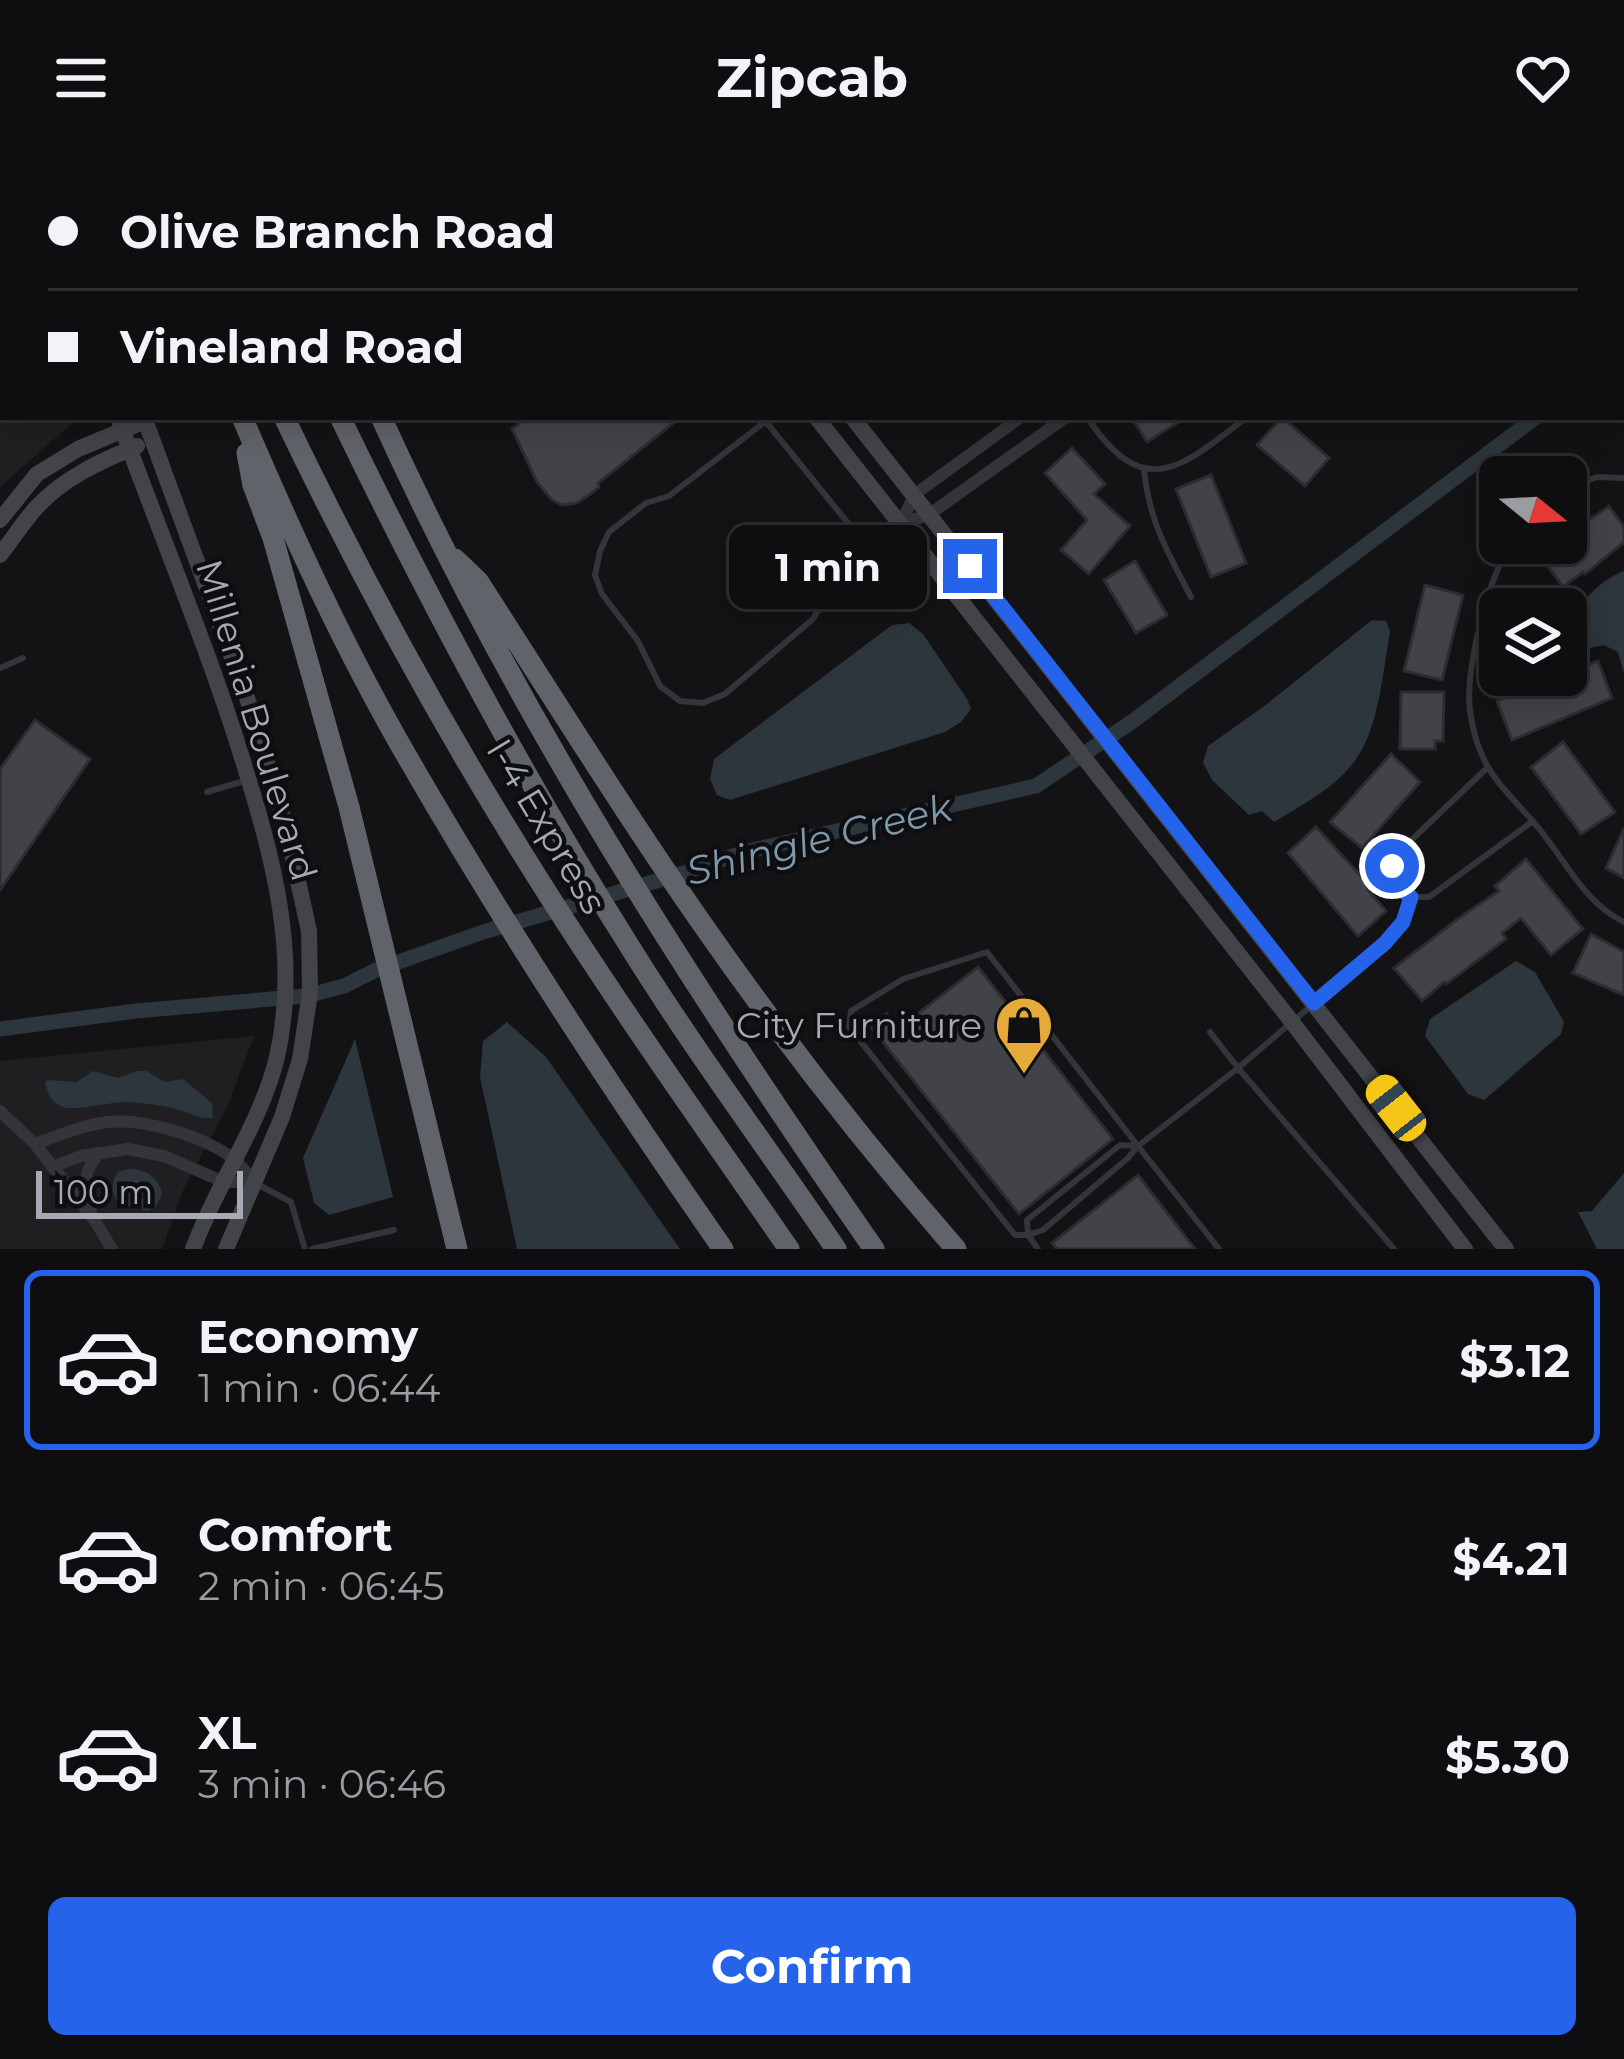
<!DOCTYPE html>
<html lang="en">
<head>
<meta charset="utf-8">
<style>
	:root { --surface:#0e0e10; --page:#1c1c1e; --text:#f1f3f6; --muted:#9b9c9f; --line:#2e2e30; --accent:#2563eb }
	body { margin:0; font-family:Montserrat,sans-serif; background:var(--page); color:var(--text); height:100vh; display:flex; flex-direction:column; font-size:45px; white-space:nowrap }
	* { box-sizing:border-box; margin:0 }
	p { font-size:39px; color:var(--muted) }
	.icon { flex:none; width:66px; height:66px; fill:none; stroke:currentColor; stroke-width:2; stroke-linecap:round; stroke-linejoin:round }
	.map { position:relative; height:1093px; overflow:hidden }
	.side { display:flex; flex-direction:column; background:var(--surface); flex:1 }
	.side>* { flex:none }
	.banner { position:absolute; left:0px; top:0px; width:1626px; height:264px; box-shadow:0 6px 30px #0003,0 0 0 3px var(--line); display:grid; align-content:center; height:264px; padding:0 48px; background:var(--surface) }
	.needle { width:78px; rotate:108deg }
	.controls { position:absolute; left:1479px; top:300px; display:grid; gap:24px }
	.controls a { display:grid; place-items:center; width:108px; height:108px; border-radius:18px; background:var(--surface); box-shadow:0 6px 30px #0003,0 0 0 3px var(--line); font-size:60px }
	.scale { position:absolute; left:36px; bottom:30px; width:207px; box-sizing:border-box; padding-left:12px; border:6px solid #a6aab4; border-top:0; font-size:33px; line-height:42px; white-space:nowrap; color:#a6aab4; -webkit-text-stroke:9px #0e0e10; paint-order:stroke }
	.end { position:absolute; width:54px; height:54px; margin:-27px; border:15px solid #2563eb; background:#fff; box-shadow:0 0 0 6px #fff }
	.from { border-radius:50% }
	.bubble { position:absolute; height:84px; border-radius:18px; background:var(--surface); box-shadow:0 6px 30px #0003,0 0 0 3px var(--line); font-size:39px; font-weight:700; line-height:84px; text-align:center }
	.car { position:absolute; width:36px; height:72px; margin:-36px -18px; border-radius:15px; box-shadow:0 0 9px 3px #0007; background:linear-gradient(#f5c518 24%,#345 0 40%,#f5c518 0 76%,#345 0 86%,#f5c518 0) }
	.banner b { display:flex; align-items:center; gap:42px; height:114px; font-size:45px }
	.banner b+b { border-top:3px solid var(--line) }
	.banner i { width:30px; height:30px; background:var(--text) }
	ul { padding:21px 0 0; list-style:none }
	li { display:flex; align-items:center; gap:36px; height:180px; margin:0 24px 18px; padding:0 24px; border:6px solid transparent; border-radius:18px }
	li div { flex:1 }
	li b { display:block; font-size:45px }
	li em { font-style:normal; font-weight:700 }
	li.on { border-color:var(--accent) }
	li>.icon { width:108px; height:108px; stroke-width:1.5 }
	.primary-button { display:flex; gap:24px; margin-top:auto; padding:24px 48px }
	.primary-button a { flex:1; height:138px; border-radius:18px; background:var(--accent); color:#fff; font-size:48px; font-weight:700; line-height:138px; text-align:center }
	header { display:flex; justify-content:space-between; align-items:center; height:156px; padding:0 48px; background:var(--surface); font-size:54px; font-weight:700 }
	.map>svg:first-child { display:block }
	.built { fill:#1f1f22 }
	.water { fill:#2d363c }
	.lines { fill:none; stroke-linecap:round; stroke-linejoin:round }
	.canal { stroke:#2d363c; stroke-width:15 }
	.building { fill:#424348; stroke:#2d2d31; stroke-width:3 }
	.lane { stroke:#343539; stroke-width:6 }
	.street { stroke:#343539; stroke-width:12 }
	.secondary { stroke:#434449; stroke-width:16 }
	.highway { stroke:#61636a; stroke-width:21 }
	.route { stroke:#2563eb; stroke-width:15 }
	.labels { text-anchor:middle; stroke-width:9; stroke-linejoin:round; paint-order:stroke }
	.street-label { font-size:36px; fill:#a6aab4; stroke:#0e0e10 }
	.poi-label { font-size:36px; fill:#a6aab4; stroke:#0e0e10; text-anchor:end }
	.water-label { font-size:39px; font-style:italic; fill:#7e98ad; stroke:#0e0e10 }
</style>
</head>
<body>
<header><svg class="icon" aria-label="menu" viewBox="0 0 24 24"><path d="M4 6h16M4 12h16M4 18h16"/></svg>Zipcab<svg class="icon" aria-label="heart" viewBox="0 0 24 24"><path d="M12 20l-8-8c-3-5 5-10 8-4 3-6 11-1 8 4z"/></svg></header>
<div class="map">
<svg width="1624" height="1093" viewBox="0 0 1624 1093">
	<rect width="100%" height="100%" fill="#131315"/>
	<path class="built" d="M0 0H15L16 3H3V261H79L0 331Z
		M254 880 227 951 184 1032 162 1093H0V905Z"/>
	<path class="water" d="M1624 415V518L1618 496 1604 489 1581 494 1573 488C1567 457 1595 426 1624 415Z
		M1372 464 1386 465 1390 476C1383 514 1379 572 1356 603 1337 631 1302 649 1274 666L1262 655 1249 659 1212 624 1203 606 1208 590 1267 548Z
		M909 467 923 478 967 543 971 553 961 566 945 576 730 644 717 639 710 623 714 603 892 469Z
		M1516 805 1535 816 1564 866 1561 878 1484 944 1468 938 1425 880 1430 863Z
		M507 866 546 901 680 1093H517L480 921 483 885Z
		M355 883 393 1041 329 1059 314 1047 303 1002Z
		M93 915 118 922 137 915H146L165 926 183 923 212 947 213 962C202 963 197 960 186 956 169 950 146 947 128 946 109 946 84 953 69 952 54 951 47 939 45 926L48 924 77 926Z
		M128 1013C145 1013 158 1020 162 1038L155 1052 146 1055 133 1048 125 1053C113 1044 108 1029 118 1016Z
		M1624 1017V1093H1597L1578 1056 1592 1055Z"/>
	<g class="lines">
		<path class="canal" d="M1623 196 1624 195
			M0 873 136 855 306 840 344 830 376 814 483 776 687 716 744 696 1036 630 1133 565 1536 261"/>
	</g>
	<path class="building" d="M527 261H681L598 327 599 331 590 338 577 347 562 349 552 344 537 326 512 273Z
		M1131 261H1187L1147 286Z
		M1282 261 1329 302 1305 330 1257 289Z
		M1072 292 1105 328 1094 338 1130 370 1089 418 1061 394 1087 364 1045 317Z
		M1211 319 1246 407 1211 421 1176 333Z
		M1609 350 1624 371V386L1585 418 1583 416 1563 431 1539 398 1553 388 1566 387V380Z
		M1135 405 1167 459 1136 477 1104 424Z
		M1425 429 1463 439 1442 524 1404 515Z
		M1598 505 1612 542 1512 584 1497 545Z
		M1401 536H1444L1443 585H1435V593H1400Z
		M35 564 90 603 0 734V613Z
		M1563 586 1615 656 1581 678 1531 611Z
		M1391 598 1420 626 1362 692 1330 666Z
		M1316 671 1371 731 1368 734 1386 755 1358 780 1288 697Z
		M1624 672V722L1606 712Z
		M1526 703 1583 773 1551 799 1521 762 1502 777 1506 783 1446 828 1444 826 1422 845 1394 812 1459 762 1499 735 1495 730Z
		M1591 778 1624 796V839L1573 817Z
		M978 811 1113 983 1019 1058 871 871 887 858 898 873Z
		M1138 1019 1195 1093H1057L1052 1087Z"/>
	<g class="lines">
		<path class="lane" d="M511 0 512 3
			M848 0 851 3
			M547 3 551 0
			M585 3 589 0
			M875 3 879 0
			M1193 3 1196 0
			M1623 83H1624
			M1623 113 1624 111
			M762 261 869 393
			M771 261 669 340 646 347 609 376 600 395 595 419 602 438 638 485 660 530 680 545 703 547 725 538 813 463 831 432V417L841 402 854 392 869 393
			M1087 261C1144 347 1181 312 1247 261
			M1144 315C1150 367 1167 395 1191 441
			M1566 332 1597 321 1624 322
			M1512 387C1488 421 1465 514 1470 555 1472 569 1476 586 1482 599 1494 629 1525 653 1544 679 1569 711 1586 747 1624 766
			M831 432C858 424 858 407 872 391 878 383 889 377 896 371
			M0 512 23 502
			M1488 611 1400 695 1392 710 1396 730 1411 741H1429L1533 665
			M207 636 244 625
			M1138 990 1128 1002 1043 1074 1028 1079 1027 1064 1120 989 1138 990 1219 1093
			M257 1028 291 1046 305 1093
			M312 1093 394 1074
			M1038 1093 1028 1079H1015L849 871 851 855 903 823 987 796 1138 990 1238 912 1210 876
			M1394 1093 1238 912 1385 787 1403 766 1411 741"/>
		<path class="street" d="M1262 3 1263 0
			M1293 3 1294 0
			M901 368 930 358 1066 261
			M901 368 914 339 1021 261
			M0 955 35 988 95 1065 112 1093
			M35 988C59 979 83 969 108 966 145 962 206 981 235 1004 242 1010 248 1019 254 1026
			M52 1011 81 1000 128 993 164 1000 224 1026H254
			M91 1055C82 1032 83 1016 99 997"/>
		<path class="secondary" d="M33 0 35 3
			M62 0 64 3
			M609 0 612 3
			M645 0 648 3
			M118 261C159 376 207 488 243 605 273 702 300 799 277 901 260 970 217 1027 193 1093
			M144 261 251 553 287 675 309 775 310 837 300 903 282 961 226 1093
			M816 261 1292 866 1465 1093
			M852 261 1506 1093
			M0 364 37 318 78 293 145 265
			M0 399C12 384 23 366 36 352 63 322 101 305 137 290"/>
		<path class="highway" d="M118 0 120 3
			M160 0 162 3
			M214 0 216 3
			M262 0 263 3
			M242 261C292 378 345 494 409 604 506 772 612 934 723 1093
			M284 261C356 411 436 559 524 700 607 834 699 963 789 1093
			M340 261C428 443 522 620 630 791 694 894 768 993 836 1093
			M381 261C515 556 690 828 874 1093
			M247 297 253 329 273 382 349 651 457 1093
			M455 403 478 425C552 540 625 657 703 769 781 881 866 990 956 1093"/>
	</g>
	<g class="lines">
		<path class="route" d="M970 410 1314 847 1385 787 1403 766 1411 741 1396 730 1392 710"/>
	</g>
	<defs>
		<g id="shop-pin" transform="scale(3)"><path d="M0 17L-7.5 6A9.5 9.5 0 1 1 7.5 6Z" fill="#e5aa3a" stroke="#0e0e10"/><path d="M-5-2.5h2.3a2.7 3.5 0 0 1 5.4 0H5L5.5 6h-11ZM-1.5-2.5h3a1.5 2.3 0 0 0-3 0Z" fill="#111"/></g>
	</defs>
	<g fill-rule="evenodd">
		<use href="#shop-pin" x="1024" y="869"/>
	</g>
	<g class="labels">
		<g class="street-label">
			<text transform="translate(257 564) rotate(73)" y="13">Millenia Boulevard</text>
			<text transform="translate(547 670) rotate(59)" y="13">I-4 Express</text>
		</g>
		<g class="poi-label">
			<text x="982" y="882">City Furniture</text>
		</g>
		<g class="water-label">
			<text transform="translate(819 683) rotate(-14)" y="14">Shingle Creek</text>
		</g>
	</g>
</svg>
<div class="controls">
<a><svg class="needle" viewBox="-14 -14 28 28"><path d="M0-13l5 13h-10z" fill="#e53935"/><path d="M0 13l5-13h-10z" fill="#9b9c9f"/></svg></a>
<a><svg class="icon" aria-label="layers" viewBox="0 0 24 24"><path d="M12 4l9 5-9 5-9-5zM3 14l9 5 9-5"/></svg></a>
</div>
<div class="scale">100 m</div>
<i class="end from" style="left:1392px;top:710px"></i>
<i class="end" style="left:970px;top:410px"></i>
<div class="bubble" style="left:729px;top:369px;width:198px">1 min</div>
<i class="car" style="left:1396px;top:952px;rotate:322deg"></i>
<div class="banner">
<b><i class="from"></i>Olive Branch Road</b>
<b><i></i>Vineland Road</b>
</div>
</div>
<section class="side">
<ul>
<li class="on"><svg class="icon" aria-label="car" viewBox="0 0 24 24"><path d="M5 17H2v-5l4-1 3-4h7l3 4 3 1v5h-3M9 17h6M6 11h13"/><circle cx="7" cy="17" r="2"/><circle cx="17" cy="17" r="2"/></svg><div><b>Economy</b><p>1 min · 06:44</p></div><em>$3.12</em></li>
<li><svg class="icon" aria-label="car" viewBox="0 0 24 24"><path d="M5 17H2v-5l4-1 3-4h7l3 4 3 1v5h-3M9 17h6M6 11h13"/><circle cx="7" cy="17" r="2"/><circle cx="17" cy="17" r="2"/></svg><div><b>Comfort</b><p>2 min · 06:45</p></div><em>$4.21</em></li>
<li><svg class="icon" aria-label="car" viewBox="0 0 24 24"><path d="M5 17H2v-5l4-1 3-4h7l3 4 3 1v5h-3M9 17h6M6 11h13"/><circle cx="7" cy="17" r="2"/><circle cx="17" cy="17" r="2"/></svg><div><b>XL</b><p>3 min · 06:46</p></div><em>$5.30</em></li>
</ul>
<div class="primary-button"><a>Confirm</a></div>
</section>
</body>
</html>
